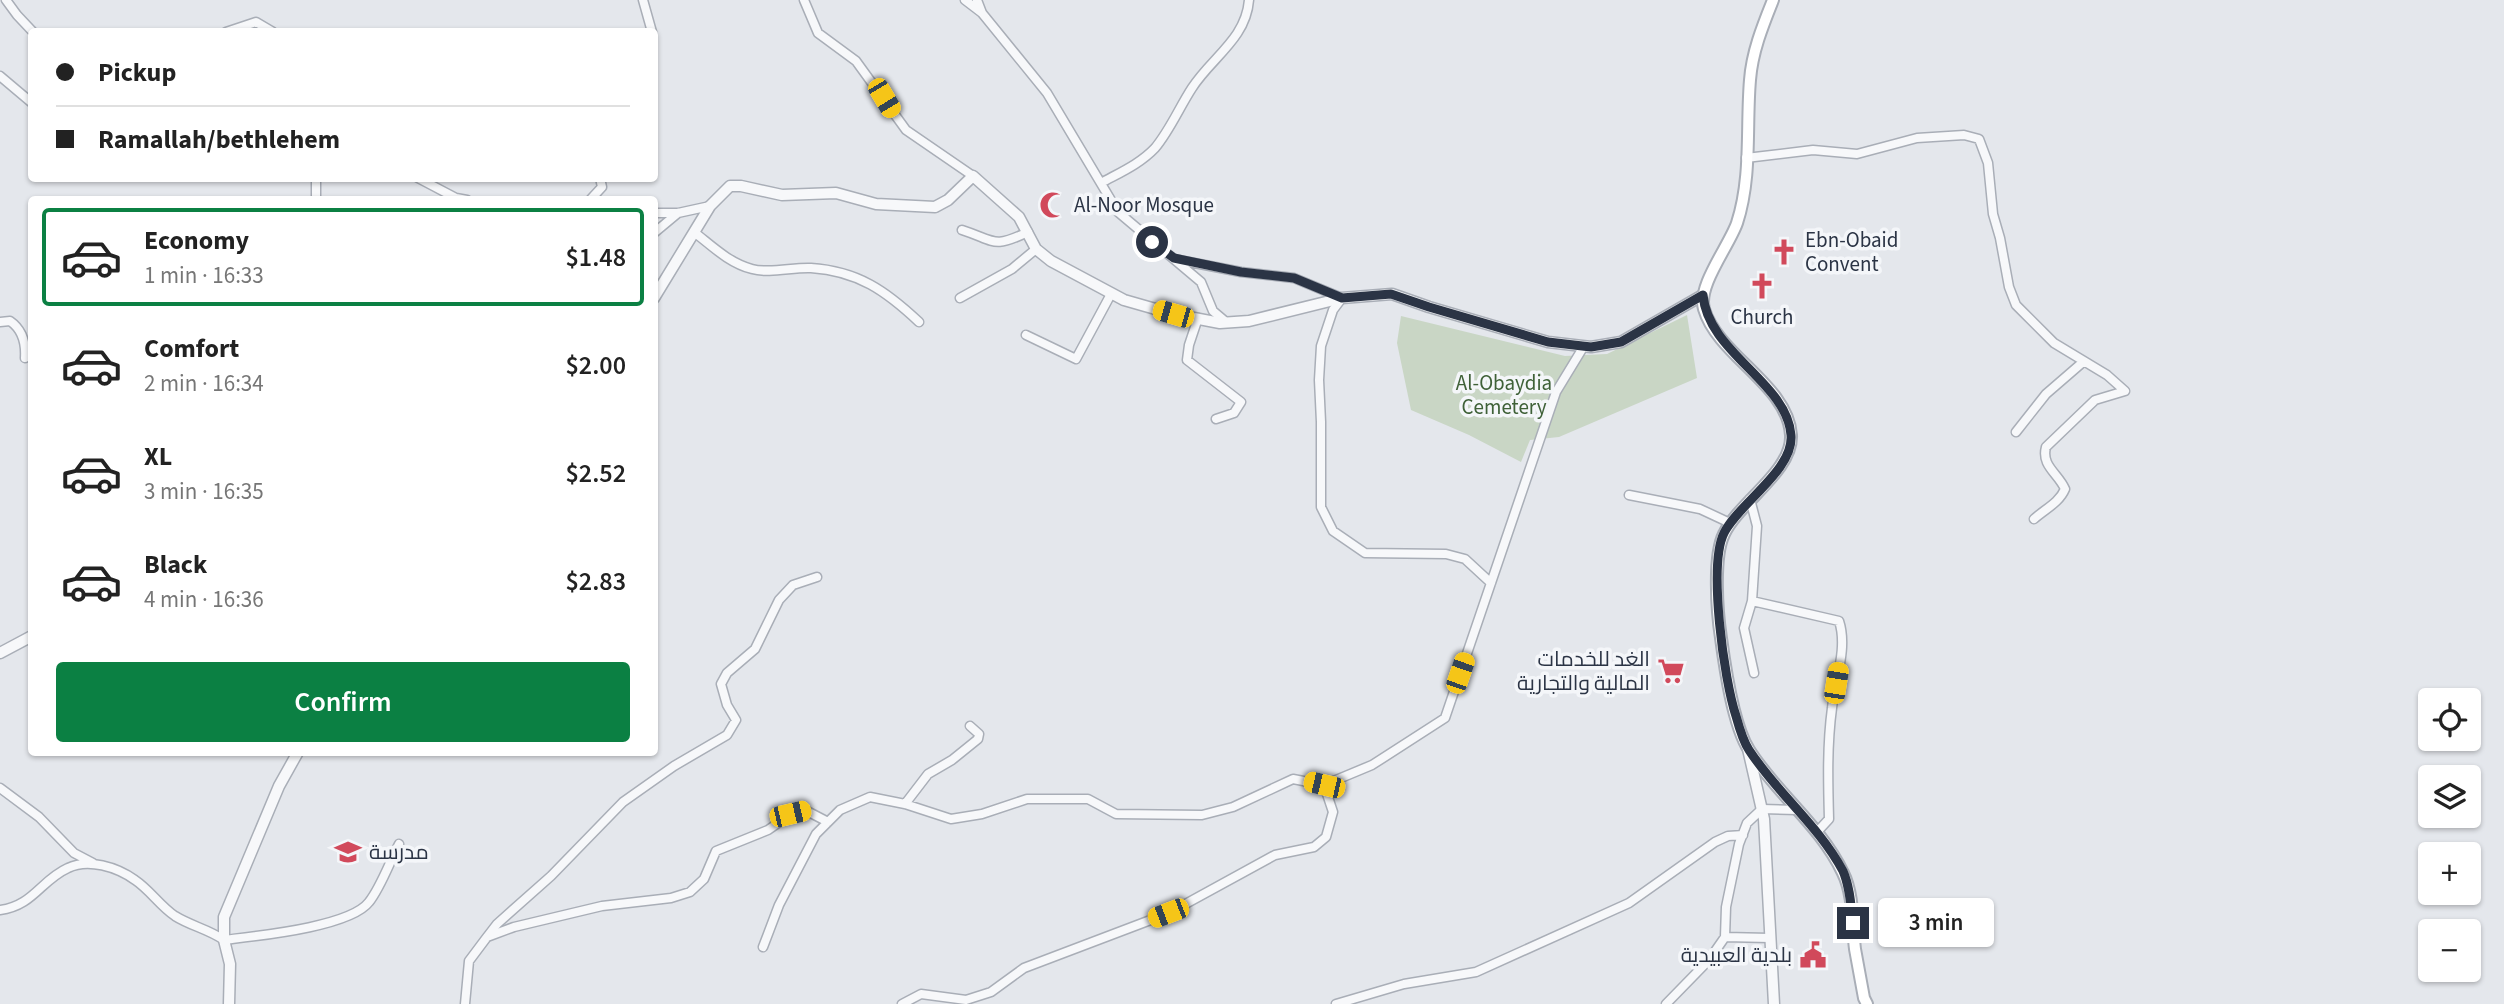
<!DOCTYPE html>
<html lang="en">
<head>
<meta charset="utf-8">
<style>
	:root { --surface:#fff; --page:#f2f2f2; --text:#222; --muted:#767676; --line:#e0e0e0; --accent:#0b8043 }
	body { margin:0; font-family:"Source Sans 3",Cairo,sans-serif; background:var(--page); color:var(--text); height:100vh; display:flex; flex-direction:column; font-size:26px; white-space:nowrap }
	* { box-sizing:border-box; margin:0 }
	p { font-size:23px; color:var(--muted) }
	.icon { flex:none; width:38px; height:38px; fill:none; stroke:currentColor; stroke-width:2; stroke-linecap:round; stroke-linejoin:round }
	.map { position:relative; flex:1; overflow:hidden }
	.details { position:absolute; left:28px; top:196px; width:630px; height:560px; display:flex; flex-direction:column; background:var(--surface); border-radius:7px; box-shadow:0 2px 5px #0004 }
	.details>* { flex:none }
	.top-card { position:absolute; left:28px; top:28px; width:630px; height:154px; border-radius:7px; box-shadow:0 2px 5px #0004; display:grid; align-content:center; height:154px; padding:0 28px; background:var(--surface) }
	.controls { position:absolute; left:2418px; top:688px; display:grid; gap:14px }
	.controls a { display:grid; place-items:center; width:63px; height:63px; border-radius:7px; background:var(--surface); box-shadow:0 2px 5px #0004; font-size:35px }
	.end { position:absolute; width:32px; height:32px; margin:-16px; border:9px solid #2b3445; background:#fff; box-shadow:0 0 0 4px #fff }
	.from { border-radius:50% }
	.bubble { position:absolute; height:49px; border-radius:7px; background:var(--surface); box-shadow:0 2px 5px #0004; font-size:23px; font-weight:600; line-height:49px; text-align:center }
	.car { position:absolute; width:21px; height:42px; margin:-21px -10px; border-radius:9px; box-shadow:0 0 5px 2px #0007; background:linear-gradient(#f5c518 24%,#345 0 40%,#f5c518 0 76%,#345 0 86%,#f5c518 0) }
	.top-card b { display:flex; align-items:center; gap:24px; height:66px; font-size:26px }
	.top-card b+b { border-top:2px solid var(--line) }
	.top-card i { width:18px; height:18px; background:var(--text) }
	ul { padding:12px 0 0; list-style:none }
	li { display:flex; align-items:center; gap:21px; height:98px; margin:0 14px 10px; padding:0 14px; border:4px solid transparent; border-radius:7px }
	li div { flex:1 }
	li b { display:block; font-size:26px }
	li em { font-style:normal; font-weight:600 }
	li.on { border-color:var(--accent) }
	li>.icon { width:63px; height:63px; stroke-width:1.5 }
	.button { display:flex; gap:14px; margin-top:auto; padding:14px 28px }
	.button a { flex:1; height:80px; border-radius:7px; background:var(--accent); color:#fff; font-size:28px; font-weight:600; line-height:80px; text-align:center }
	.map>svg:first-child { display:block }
	.green { fill:#c9d6c5 }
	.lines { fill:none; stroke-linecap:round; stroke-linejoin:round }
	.minor-casing { stroke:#a9aeb7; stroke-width:11 }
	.tertiary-casing { stroke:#a9aeb7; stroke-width:13 }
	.secondary-casing { stroke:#a9aeb7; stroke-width:14 }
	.minor { stroke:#f7f8fa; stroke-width:8 }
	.tertiary { stroke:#f7f8fa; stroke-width:10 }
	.secondary { stroke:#fff; stroke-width:10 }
	.route { stroke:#2b3445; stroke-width:9 }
	.labels { text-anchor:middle; stroke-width:7; stroke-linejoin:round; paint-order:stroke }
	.poi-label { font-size:21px; fill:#2b3445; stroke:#f4f6f9; text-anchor:start }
	.park-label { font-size:21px; fill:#3f6138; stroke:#f4f6f9 }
</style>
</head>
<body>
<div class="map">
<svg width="2504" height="1004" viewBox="0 0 2504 1004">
	<rect width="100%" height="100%" fill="#e4e7ec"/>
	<path class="green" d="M1687 315 1697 378 1559 437 1530 440 1521 462 1469 435 1411 410 1397 343 1401 316 1565 356 1607 354Z"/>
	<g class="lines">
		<g class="minor-casing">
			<path id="minor" d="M6 0 17 15 33 32
				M643 0 652 32
				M804 0 818 33 856 61 906 130 973 176
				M965 0 982 13
				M977 0 982 13 1047 93 1118 212 1201 282 1213 311 1226 322
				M226 32 256 22 273 32
				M0 76 32 103
				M1746 158 1813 150 1857 154 1917 138 1964 135 1979 139 1988 163 1993 214 2000 238 2009 287 2016 305 2054 343 2107 375 2125 391 2095 400 2046 447C2041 466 2058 473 2065 489 2059 503 2045 509 2034 519
				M418 178 456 198 467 200
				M1101 183C1119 173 1140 164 1155 148 1170 130 1179 108 1192 88 1211 58 1246 39 1249 0
				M316 200V178
				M590 200 602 187 600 178
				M654 213H678L710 206
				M962 230C996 241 992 249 1028 232
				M694 232C712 246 729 263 752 269 770 274 793 267 811 268 858 271 886 291 919 322
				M654 233 678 213
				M1174 259 1241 272 1294 278 1342 298 1333 310 1321 346 1319 380 1321 422V507L1333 531 1365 553 1446 554 1465 559 1491 583
				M960 298 1012 269 1036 249
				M1198 318 1189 345 1187 360 1241 402 1234 413 1216 419
				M0 322 10 321C23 330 26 343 25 358
				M1026 335 1076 359 1111 294
				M2016 432 2046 394 2083 362
				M1629 495 1700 509 1730 523
				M1750 499 1757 526 1752 601
				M1754 673 1744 628 1752 601 1839 621C1848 648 1835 680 1832 708 1827 745 1828 782 1829 819L1817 832
				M0 788 39 817 74 853 93 863
				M905 804 928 774 952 760 978 739 979 734 970 726
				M0 910C33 906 41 880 68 868 88 858 117 867 135 880 150 890 160 906 175 916 191 926 208 929 224 940 256 936 350 927 369 902 381 887 390 861 399 844
				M487 937 497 924 551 876 623 802 674 766 727 735 736 720 727 705 721 684 727 673 755 649 779 600 793 585 817 577
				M1725 937 1770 938
				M763 947 779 905 816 834 840 810 870 797 905 804 951 819 982 814 1027 799H1088L1116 814 1202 815 1233 807 1293 779 1324 785 1372 765 1445 718 1556 392 1584 346
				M465 1004 469 961 487 937 514 927 602 906 671 898 690 892 704 879 716 851 768 830 791 814 805 810 828 822
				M902 1004 921 994 966 1000 991 992 1024 968 1169 913 1275 855 1314 847 1326 837 1333 812 1324 785
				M1336 1004 1404 984 1476 972 1629 903 1715 842 1728 836 1743 835
				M1666 1004 1709 960 1725 937 1726 907 1739 844 1747 823 1762 809 1797 810"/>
		</g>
		<g class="tertiary-casing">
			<path id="tertiary" d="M654 298 710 206 730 186H741L782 195 836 193 876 204 935 207 948 200 973 176 1019 217 1036 249 1051 261 1124 300 1173 314 1220 323 1249 321 1342 298 1392 294 1429 307 1548 342 1591 347 1621 342 1703 295
				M0 653 32 636
				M1748 749 1764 819 1774 1004
				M229 1004 230 964 224 940V917L279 786 298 752"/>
		</g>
		<g class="secondary-casing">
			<path id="secondary" d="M1773 0C1763 25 1752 52 1750 80 1746 127 1752 177 1737 223 1729 246 1697 286 1704 309 1718 356 1788 385 1791 435 1793 471 1739 502 1724 534 1713 556 1717 612 1721 638 1725 668 1733 725 1749 750 1776 793 1821 826 1843 873 1854 895 1852 925 1855 949 1858 965 1861 982 1864 998L1867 1004"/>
		</g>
		<use href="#minor" class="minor"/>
		<use href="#tertiary" class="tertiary"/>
		<use href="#secondary" class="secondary"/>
	</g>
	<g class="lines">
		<path class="route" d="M1152 242 1174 258 1241 272 1294 278 1342 298 1391 294 1429 307 1548 342 1591 347 1621 342 1703 295C1708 353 1787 382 1791 435 1794 470 1739 503 1724 533 1708 565 1724 680 1736 716 1739 727 1743 741 1749 750 1777 793 1819 826 1843 871 1850 887 1851 906 1853 923"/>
	</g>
	<defs>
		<g id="mosque-bare" transform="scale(2.1)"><path d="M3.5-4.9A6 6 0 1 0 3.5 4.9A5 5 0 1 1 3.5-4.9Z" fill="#d1495b" stroke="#f4f6f9" stroke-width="2.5" paint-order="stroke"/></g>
		<g id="church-bare" transform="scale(2.1)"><path d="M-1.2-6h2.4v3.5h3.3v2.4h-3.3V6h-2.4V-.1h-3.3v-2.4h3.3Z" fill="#d1495b" stroke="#f4f6f9" stroke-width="2.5" paint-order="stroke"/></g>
		<g id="supermarket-bare" transform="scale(2.1)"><path d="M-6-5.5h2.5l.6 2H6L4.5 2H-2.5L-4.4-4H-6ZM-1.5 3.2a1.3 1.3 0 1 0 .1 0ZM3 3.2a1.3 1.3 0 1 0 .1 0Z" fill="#d1495b" stroke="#f4f6f9" stroke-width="2.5" paint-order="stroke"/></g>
		<g id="school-bare" transform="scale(2.1)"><path d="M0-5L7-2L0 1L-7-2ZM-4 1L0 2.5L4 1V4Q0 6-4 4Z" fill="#d1495b" stroke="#f4f6f9" stroke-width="2.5" paint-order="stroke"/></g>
		<g id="civic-bare" transform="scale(2.1)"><path d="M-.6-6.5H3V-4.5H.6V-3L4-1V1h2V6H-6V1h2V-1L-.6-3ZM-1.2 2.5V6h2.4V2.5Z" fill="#d1495b" stroke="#f4f6f9" stroke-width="2.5" paint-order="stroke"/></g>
	</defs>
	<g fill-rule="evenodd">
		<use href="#mosque-bare" x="1053" y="205"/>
		<use href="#church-bare" x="1784" y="252"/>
		<use href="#church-bare" x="1762" y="286"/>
		<use href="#supermarket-bare" x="1671" y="671"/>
		<use href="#school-bare" x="348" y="852"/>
		<use href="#civic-bare" x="1813" y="955"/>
	</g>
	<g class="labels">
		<g class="poi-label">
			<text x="1074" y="212">Al-Noor Mosque</text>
			<text x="1805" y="247">Ebn-Obaid<tspan x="1805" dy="24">Convent</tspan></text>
			<text x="1762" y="324" text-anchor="middle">Church</text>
			<text x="1650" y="666" text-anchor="end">الغد للخدمات<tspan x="1650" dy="24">المالية والتجارية</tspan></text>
			<text x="369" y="859">مدرسة</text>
			<text x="1792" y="962" text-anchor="end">بلدية العبيدية</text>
		</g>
		<g class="park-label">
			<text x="1504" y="390">Al-Obaydia<tspan x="1504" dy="24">Cemetery</tspan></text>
		</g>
	</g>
</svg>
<div class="controls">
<a><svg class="icon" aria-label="locate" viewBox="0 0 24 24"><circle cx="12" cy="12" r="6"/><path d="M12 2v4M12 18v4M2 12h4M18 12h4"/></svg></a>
<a><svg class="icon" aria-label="layers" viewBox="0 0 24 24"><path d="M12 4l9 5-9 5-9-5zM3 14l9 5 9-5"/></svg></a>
<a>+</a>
<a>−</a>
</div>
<i class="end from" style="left:1152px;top:242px"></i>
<i class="end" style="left:1853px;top:923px"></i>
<div class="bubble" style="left:1878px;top:898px;width:116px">3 min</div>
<i class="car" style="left:884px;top:98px;rotate:149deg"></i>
<i class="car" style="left:1173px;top:314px;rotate:286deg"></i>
<i class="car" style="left:1460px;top:673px;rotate:19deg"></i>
<i class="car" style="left:1836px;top:683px;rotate:9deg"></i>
<i class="car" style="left:1324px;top:785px;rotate:283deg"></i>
<i class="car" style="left:790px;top:814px;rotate:77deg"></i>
<i class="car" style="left:1168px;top:913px;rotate:249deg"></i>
<div class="top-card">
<b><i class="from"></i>Pickup</b>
<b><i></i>Ramallah/bethlehem</b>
</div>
<section class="details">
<ul>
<li class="on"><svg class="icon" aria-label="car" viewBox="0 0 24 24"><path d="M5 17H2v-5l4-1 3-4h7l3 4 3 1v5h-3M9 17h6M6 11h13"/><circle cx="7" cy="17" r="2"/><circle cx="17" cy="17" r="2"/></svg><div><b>Economy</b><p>1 min · 16:33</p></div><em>$1.48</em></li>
<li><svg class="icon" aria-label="car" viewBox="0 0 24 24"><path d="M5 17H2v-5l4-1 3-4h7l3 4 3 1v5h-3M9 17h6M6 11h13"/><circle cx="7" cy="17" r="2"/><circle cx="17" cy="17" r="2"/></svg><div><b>Comfort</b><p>2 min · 16:34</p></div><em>$2.00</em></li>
<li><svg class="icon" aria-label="car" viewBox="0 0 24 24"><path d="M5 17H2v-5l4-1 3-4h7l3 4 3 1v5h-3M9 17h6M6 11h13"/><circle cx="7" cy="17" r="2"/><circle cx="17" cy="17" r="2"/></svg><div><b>XL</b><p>3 min · 16:35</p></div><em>$2.52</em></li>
<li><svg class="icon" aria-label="car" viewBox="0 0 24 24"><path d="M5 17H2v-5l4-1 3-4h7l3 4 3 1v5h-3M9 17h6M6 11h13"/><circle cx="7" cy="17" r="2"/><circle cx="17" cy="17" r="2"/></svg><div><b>Black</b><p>4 min · 16:36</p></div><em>$2.83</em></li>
</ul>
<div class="button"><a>Confirm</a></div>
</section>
</div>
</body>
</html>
